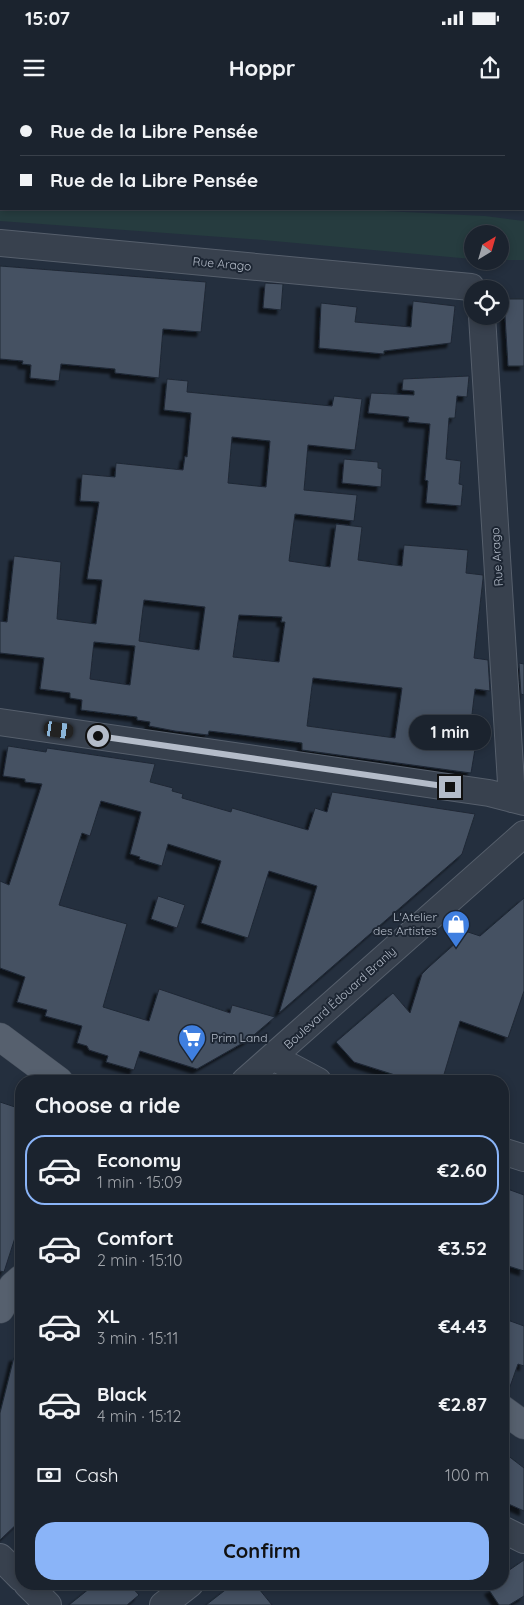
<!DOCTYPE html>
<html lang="en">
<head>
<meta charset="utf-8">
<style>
	:root { --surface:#1b232e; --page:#242b36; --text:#f1f3f6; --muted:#a0a4aa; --line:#39404a; --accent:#8ab4f8 }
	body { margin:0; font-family:Quicksand,sans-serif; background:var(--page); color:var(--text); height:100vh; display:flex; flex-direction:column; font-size:19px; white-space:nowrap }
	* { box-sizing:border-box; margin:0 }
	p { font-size:16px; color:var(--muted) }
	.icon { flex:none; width:28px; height:28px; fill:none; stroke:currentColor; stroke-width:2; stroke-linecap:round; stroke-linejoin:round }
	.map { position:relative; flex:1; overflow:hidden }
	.details { position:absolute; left:15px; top:975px; width:494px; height:515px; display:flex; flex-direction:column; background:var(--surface); border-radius:20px; box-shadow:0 2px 8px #0003,0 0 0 1px var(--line) }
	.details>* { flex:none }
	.top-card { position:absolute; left:0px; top:0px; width:525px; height:110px; box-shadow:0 2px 8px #0003,0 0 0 1px var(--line); display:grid; align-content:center; height:110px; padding:0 20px; background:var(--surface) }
	.needle { width:32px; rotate:37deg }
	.controls { position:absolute; left:464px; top:125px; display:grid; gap:10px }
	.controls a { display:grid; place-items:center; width:45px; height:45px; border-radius:50%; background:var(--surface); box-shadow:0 2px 8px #0003,0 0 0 1px var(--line); font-size:25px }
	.end { position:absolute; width:22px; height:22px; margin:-11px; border:6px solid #b4bcc9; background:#111; box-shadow:0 0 0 2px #111 }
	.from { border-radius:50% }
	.bubble { position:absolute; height:35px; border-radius:18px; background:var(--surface); box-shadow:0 2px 8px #0003,0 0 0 1px var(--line); font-size:16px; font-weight:700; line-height:35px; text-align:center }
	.car { position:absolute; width:15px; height:30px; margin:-15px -8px; border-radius:6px; box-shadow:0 0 4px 1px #0007; background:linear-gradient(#222 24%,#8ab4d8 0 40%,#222 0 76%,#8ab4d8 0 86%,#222 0) }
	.top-card b { display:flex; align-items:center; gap:18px; height:48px; font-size:19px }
	.top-card b+b { border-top:1px solid var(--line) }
	.top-card i { width:12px; height:12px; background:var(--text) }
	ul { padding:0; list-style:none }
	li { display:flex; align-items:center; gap:15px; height:70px; margin:0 10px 8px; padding:0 10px; border:2px solid transparent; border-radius:20px }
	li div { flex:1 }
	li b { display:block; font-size:19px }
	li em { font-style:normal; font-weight:700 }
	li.active { border-color:var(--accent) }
	li>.icon { width:45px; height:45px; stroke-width:1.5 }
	h2 { padding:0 20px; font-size:22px; line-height:60px }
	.pay { display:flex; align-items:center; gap:12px; height:55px; padding:0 20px; font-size:19px }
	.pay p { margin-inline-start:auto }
	.button { display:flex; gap:10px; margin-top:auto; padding:10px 20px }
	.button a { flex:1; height:58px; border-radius:20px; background:var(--accent); color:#111; font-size:20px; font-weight:700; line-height:58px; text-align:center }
	.status { display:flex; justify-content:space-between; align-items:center; height:35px; padding:0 25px; background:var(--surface); direction:ltr }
	.status svg { height:14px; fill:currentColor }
	header { display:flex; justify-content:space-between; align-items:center; height:65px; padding:0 20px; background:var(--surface); font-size:22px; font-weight:700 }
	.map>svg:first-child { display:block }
	.green { fill:#263c3f }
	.building { fill:#455162; stroke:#1f2835; fill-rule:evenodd; filter:url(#shadow) }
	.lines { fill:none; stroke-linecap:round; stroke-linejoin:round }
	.minor-casing { stroke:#565f6c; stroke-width:28 }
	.major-casing { stroke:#414a57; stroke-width:29 }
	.highway-casing { stroke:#434c59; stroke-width:29 }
	.minor { stroke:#38414e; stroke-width:26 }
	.major { stroke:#56606e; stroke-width:28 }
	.highway { stroke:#746855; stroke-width:28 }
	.route { stroke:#b4bcc9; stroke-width:6 }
	.labels { text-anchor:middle; stroke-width:4; stroke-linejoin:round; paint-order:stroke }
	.street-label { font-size:12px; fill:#b4bcc9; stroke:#1d2633 }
	.poi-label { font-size:12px; fill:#b4bcc9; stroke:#1d2633; text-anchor:end }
</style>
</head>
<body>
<div class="status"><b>15:07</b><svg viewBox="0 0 49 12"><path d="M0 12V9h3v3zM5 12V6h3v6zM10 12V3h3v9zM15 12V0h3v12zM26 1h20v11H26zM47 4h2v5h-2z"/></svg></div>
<header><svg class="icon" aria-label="menu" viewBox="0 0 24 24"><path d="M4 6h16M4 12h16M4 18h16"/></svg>Hoppr<svg class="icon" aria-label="share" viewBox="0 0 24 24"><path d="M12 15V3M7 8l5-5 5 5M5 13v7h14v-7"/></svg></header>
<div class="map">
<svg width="524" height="1505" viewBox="0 0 524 1505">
	<defs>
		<filter id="shadow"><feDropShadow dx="-4.5" dy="4.5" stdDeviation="1" flood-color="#0009"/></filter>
	</defs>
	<rect width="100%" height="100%" fill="#242f3e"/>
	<path class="green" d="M0 98 1 109H345L485 116 524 121V160H500V134H472V159L263 140 0 121Z"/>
	<path class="building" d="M0 166 206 182 201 232 163 229 159 278 115 273V269L61 264 59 281 30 278 31 265 22 264 23 261 0 259Z
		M265 183 283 184 281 210 263 208Z
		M504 199H524V266H508Z
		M413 201 455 206 451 243 384 251V254L319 248 321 203 357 207 355 222 411 227Z
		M469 276 467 297 457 296 455 318H449L446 359 461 361 459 384 463 385 461 406 426 403 428 381 425 380 430 324 408 322 409 317 368 313 371 293 414 295V291L402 290 403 279Z
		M167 279 188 281 187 292 332 306 334 296 362 299 355 350 308 345 306 368 304 390 357 395 354 421 295 414 289 461 330 467 336 424 362 427 358 460 402 466 404 445 468 450 466 473 483 475V479L474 558 488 560 490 591 475 589 468 648 475 649 471 673 302 650V643L234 634 209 631 208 635 175 631 149 626 150 622 137 620V617L81 610 82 600 70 598V593L40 589 44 558 0 553V521L7 522 14 456 61 462 57 519 96 524 102 480 87 479 99 402 80 401 82 374 115 377 116 363 183 370 185 356 187 357 191 313 164 310ZM232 337 270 341 266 387 228 383ZM144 500 205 507 199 550 139 541ZM239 515 282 517 281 522H285L279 562 233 557ZM94 542 135 546 130 585 90 579ZM313 578 402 588 395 638 307 626Z
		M344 359 378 362V368L382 369 381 387 342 383Z
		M519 563 524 564V595L521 594Z
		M8 646 46 652 47 648 155 664 150 682 173 688 172 691 183 694 182 698 231 712 232 708 308 730 315 708 327 712 332 692 475 714 462 754 279 913 317 786 269 771 248 838 201 823 221 761 168 744 162 766 139 759 140 757 130 754 141 712 101 701 90 736 82 733 59 805 127 824 103 907 149 921 159 889 230 913 232 905 275 917 248 940 197 969 140 951 134 970 106 962 108 956 89 950 87 946 77 943 82 926 45 916 47 910 17 902 25 877 0 868V781L9 785 42 684 25 682V679L3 676Z
		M158 796 185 805 177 828 151 819Z
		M524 798V891L508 938 460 921 442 981H414L354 962 336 942 393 893 410 913 422 874 429 867 468 832 480 836Z
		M0 1002 21 1009V1119L4 1172 0 1171Z
		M502 1087 524 1095V1171L502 1164Z
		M502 1218 524 1226V1266L518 1264 507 1295 502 1294Z
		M14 1257H21V1420L0 1440V1313Z
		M502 1351 524 1368V1411L502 1401Z
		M524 1460V1496L509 1505H499L489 1490 502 1484V1475Z
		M95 1484H129L139 1495 127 1505H69Z
		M233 1484H255L272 1505H206Z"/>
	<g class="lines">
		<g class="minor-casing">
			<path id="minor" d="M0 143 471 187 472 190
				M482 216 512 699
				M0 622 489 693 524 702
				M273 957 318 981
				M245 981 524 734
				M502 1051 524 1058
				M502 1429 524 1440
				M0 1457 21 1478
				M27 1484 48 1505
				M163 1505 190 1484"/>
		</g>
		<g class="major-casing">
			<path id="major" d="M0 937 59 981
				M0 1209 13 1186 21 1179
				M502 1309 524 1325"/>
		</g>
		<g class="highway-casing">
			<path id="highway" d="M0 9H1
				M0 65H1"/>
		</g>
		<use href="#minor" class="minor"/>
		<use href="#major" class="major"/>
		<use href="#highway" class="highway"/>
	</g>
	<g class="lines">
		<path class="route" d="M98 636 450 687"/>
	</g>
	<defs>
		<g id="shop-pin" transform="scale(1.4375)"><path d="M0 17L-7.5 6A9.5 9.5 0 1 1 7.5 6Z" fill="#3f7fe0" stroke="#1d2633"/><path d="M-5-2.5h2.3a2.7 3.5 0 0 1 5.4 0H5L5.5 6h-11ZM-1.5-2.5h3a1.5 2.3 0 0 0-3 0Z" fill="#fff"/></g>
		<g id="supermarket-pin" transform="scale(1.4375)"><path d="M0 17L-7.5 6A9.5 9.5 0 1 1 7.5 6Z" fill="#3f7fe0" stroke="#1d2633"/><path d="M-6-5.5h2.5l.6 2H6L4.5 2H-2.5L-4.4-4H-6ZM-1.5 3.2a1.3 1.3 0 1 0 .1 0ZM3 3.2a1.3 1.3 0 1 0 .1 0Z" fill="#fff"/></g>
	</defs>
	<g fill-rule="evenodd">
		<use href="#shop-pin" x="456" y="824"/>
		<use href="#supermarket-pin" x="192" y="938"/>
	</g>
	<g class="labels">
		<g class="street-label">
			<text transform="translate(222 164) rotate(5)" y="4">Rue Arago</text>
			<text transform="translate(497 457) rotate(-94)" y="4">Rue Arago</text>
			<text transform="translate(340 898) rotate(-42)" y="4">Boulevard Édouard Branly</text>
		</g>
		<g class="poi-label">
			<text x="437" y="821">L'Atelier<tspan x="437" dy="14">des Artistes</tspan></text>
			<text x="211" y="942" text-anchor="start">Prim Land</text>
		</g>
	</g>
</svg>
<div class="controls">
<a><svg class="needle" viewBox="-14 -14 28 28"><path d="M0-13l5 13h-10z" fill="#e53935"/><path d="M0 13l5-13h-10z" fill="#a0a4aa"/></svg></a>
<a><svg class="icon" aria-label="locate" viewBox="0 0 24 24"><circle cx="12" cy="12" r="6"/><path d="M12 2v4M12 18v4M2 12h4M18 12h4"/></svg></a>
</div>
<i class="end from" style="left:98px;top:636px"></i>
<i class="end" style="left:450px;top:687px"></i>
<div class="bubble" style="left:409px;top:615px;width:82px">1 min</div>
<i class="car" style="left:59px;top:630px;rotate:98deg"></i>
<div class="top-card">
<b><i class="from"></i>Rue de la Libre Pensée</b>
<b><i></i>Rue de la Libre Pensée</b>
</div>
<section class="details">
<h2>Choose a ride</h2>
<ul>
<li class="active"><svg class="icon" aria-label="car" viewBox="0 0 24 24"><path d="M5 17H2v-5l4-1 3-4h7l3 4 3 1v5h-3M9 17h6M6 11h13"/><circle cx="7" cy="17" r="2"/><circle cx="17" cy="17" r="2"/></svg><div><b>Economy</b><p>1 min · 15:09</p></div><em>€2.60</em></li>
<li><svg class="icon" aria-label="car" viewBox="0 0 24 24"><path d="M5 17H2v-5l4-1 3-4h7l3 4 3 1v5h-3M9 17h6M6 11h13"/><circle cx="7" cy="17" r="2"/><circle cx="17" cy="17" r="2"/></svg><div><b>Comfort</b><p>2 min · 15:10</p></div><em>€3.52</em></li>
<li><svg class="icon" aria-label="car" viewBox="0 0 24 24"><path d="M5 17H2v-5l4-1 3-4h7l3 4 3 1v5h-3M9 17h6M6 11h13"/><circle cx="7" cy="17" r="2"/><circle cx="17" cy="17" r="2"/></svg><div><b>XL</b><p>3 min · 15:11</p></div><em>€4.43</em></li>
<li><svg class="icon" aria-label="car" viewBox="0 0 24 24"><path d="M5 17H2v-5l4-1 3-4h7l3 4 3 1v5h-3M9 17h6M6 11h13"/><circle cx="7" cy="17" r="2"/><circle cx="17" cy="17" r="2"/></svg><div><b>Black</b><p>4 min · 15:12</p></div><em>€2.87</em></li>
</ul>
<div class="pay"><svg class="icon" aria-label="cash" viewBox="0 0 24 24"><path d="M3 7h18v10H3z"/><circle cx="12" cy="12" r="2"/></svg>Cash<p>100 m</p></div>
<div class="button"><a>Confirm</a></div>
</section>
</div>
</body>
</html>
